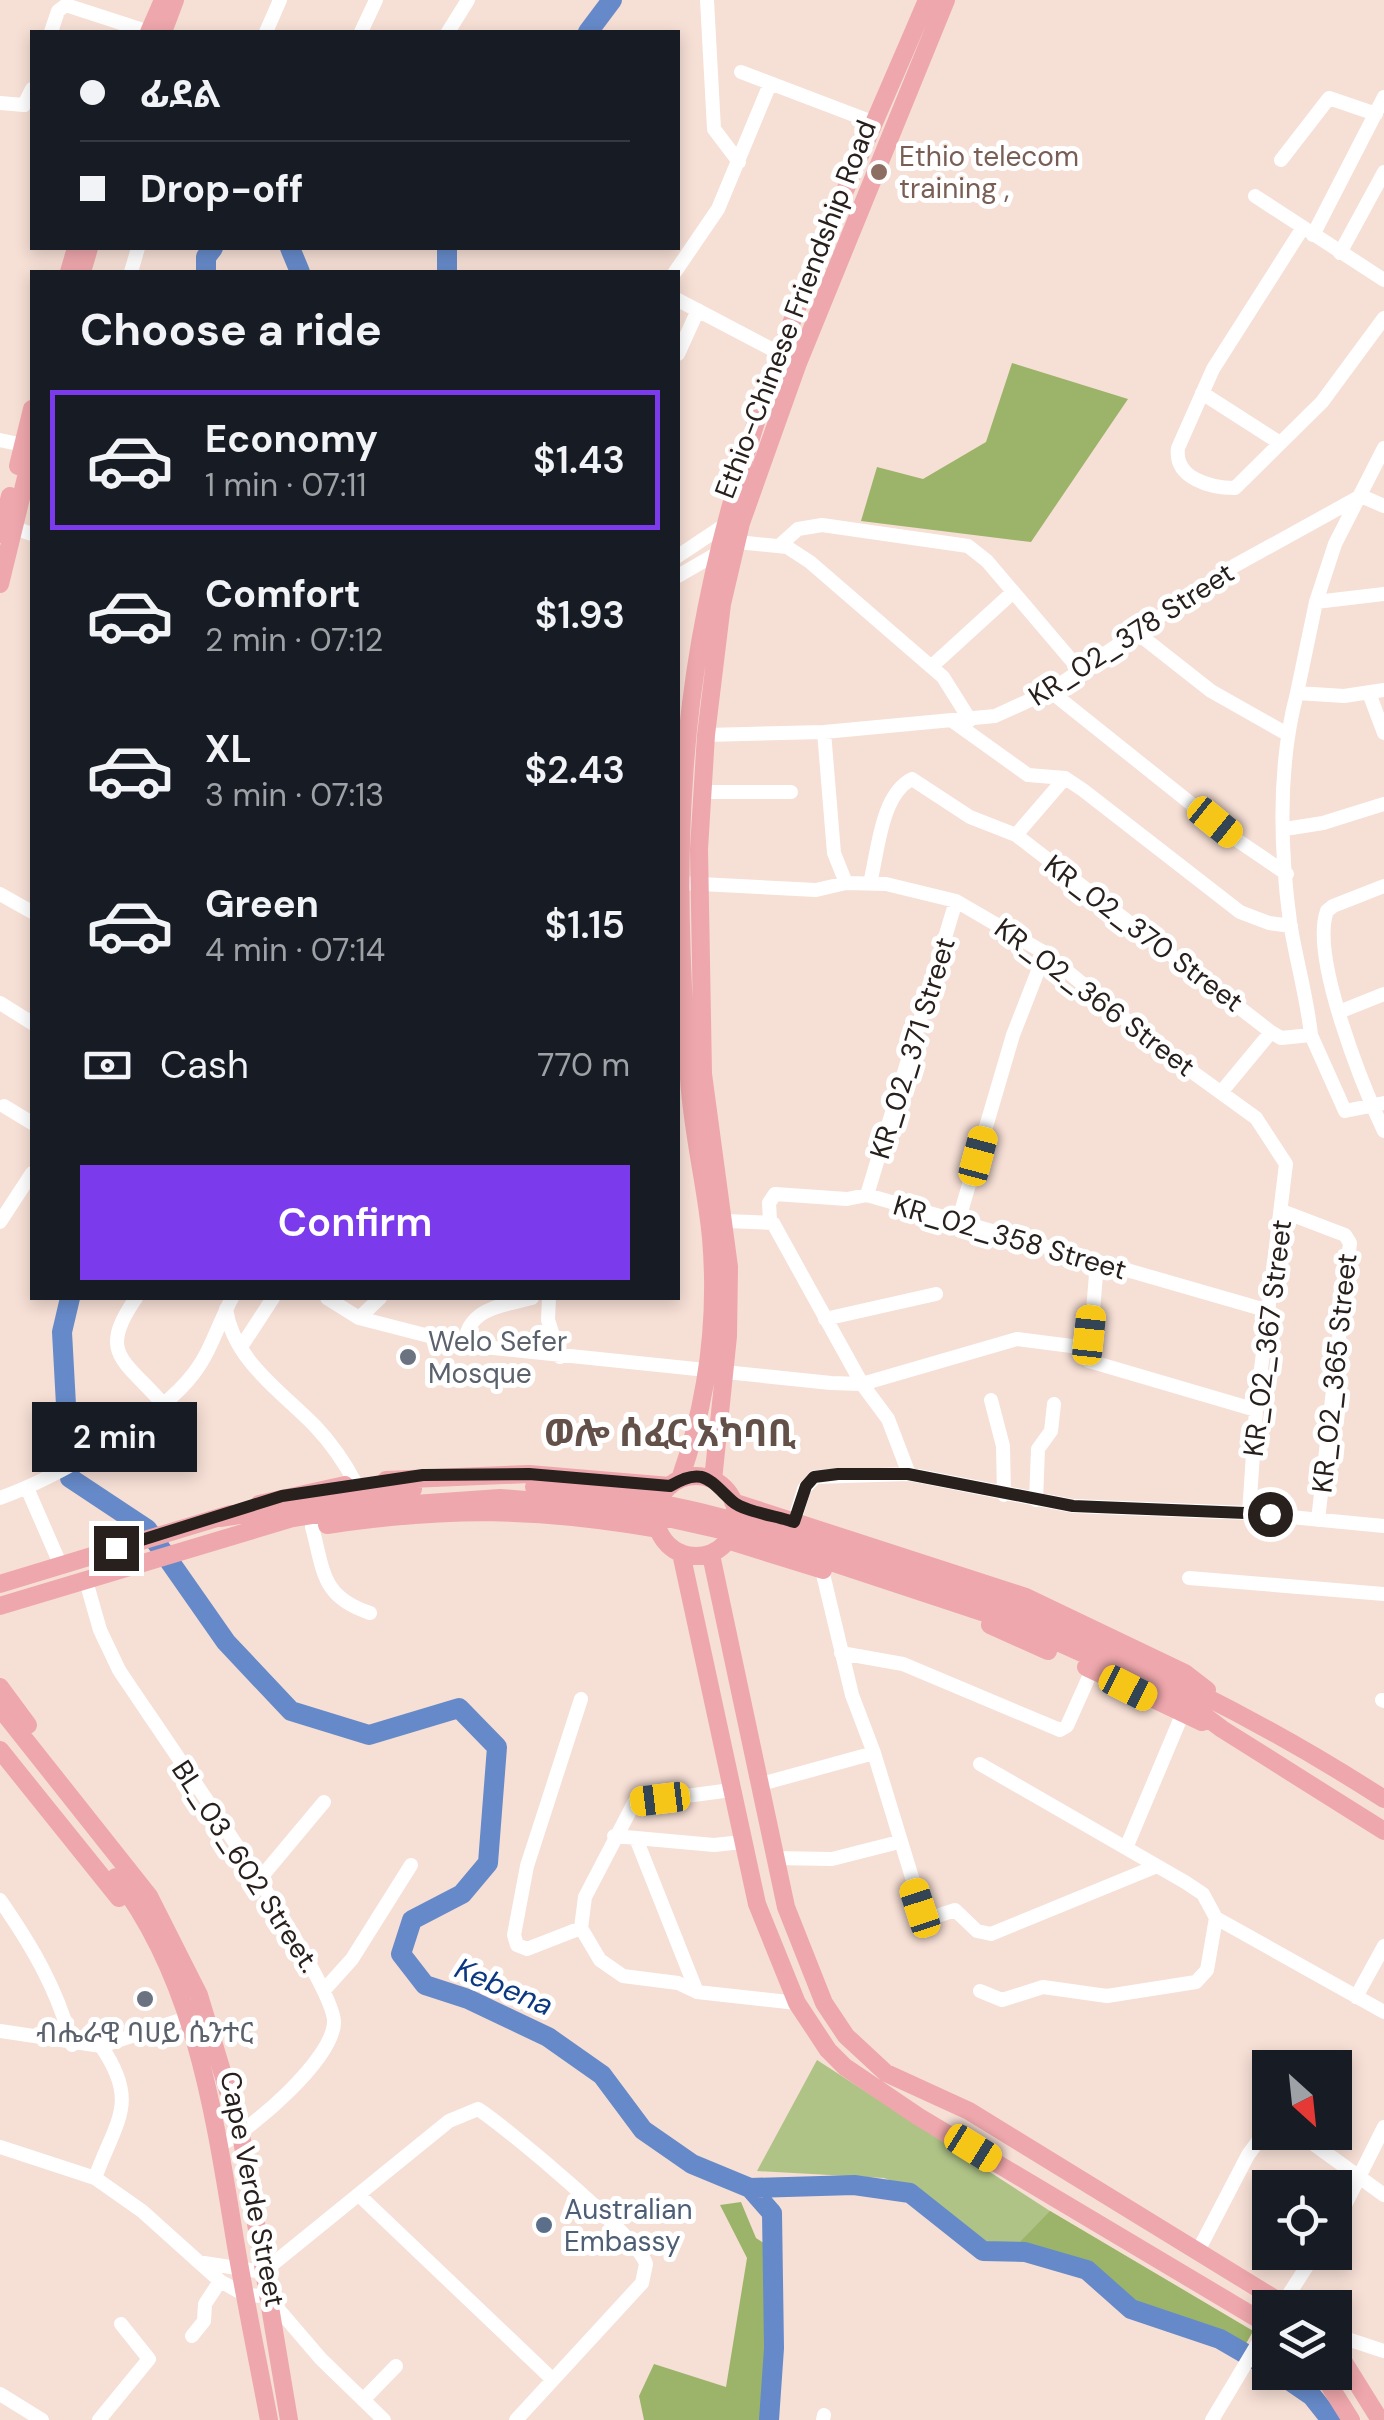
<!DOCTYPE html>
<html lang="en">
<head>
<meta charset="utf-8">
<style>
	:root { --surface:#171b24; --page:#242831; --text:#f1f3f6; --muted:#9ea1a6; --line:#363941; --accent:#7c3aed }
	body { margin:0; font-family:"DM Sans","Noto Sans Ethiopic",sans-serif; background:var(--page); color:var(--text); height:100vh; display:flex; flex-direction:column; font-size:38px; white-space:nowrap }
	* { box-sizing:border-box; margin:0 }
	p { font-size:32px; color:var(--muted) }
	.icon { flex:none; width:55px; height:55px; fill:none; stroke:currentColor; stroke-width:2; stroke-linecap:round; stroke-linejoin:round }
	.map { position:relative; flex:1; overflow:hidden }
	.sheet { position:absolute; left:30px; top:270px; width:650px; height:1030px; display:flex; flex-direction:column; background:var(--surface); border-radius:0px; box-shadow:0 5px 15px #0003 }
	.sheet>* { flex:none }
	.guide { position:absolute; left:30px; top:30px; width:650px; height:220px; border-radius:0px; box-shadow:0 5px 15px #0003; display:grid; align-content:center; height:220px; padding:0 50px; background:var(--surface) }
	.needle { width:65px; rotate:153deg }
	.buttons { position:absolute; left:1252px; top:2050px; display:grid; gap:20px }
	.buttons a { display:grid; place-items:center; width:100px; height:100px; border-radius:0px; background:var(--surface); box-shadow:0 5px 15px #0003; font-size:50px }
	.end { position:absolute; width:45px; height:45px; margin:-22px; border:12px solid #28201d; background:#fff; box-shadow:0 0 0 5px #fff }
	.from { border-radius:50% }
	.bubble { position:absolute; height:70px; border-radius:0px; background:var(--surface); box-shadow:0 5px 15px #0003; font-size:32px; font-weight:600; line-height:70px; text-align:center }
	.car { position:absolute; width:30px; height:60px; margin:-30px -15px; border-radius:12px; box-shadow:0 0 8px 2px #0007; background:linear-gradient(#f5c518 24%,#345 0 40%,#f5c518 0 76%,#345 0 86%,#f5c518 0) }
	.guide b { display:flex; align-items:center; gap:35px; height:95px; font-size:38px }
	.guide b+b { border-top:2px solid var(--line) }
	.guide i { width:25px; height:25px; background:var(--text) }
	ul { padding:0; list-style:none }
	li { display:flex; align-items:center; gap:30px; height:140px; margin:0 20px 15px; padding:0 30px; border:5px solid transparent; border-radius:0px }
	li div { flex:1 }
	li b { display:block; font-size:38px }
	li em { font-style:normal; font-weight:600 }
	li.on { border-color:var(--accent) }
	li>.icon { width:90px; height:90px; stroke-width:1.5 }
	h2 { padding:0 50px; font-size:45px; line-height:120px }
	.pay { display:flex; align-items:center; gap:25px; height:110px; padding:0 50px; font-size:38px }
	.pay p { margin-inline-start:auto }
	.cta { display:flex; gap:20px; margin-top:auto; padding:20px 50px }
	.cta a { flex:1; height:115px; border-radius:0px; background:var(--accent); color:#fff; font-size:40px; font-weight:600; line-height:115px; text-align:center }
	.map>svg:first-child { display:block }
	.green { fill:#afc387 }
	.forest { fill:#9cb469 }
	.lines { fill:none; stroke-linecap:round; stroke-linejoin:round }
	.river { stroke:#668ac9; stroke-width:20 }
	.minor { stroke:#fff; stroke-width:14 }
	.major { stroke:#eea7ac; stroke-width:18 }
	.route { stroke:#28201d; stroke-width:12 }
	.education-dot { fill:#8d6e63; stroke:#fff; stroke-width:4 }
	.worship-dot { fill:#6b7280; stroke:#fff; stroke-width:4 }
	.service-dot { fill:#5c6f8a; stroke:#fff; stroke-width:4 }
	.labels { text-anchor:middle; stroke-width:10; stroke-linejoin:round; paint-order:stroke }
	.education-label { font-size:28px; fill:#785e54; stroke:#fff; text-anchor:start }
	.street-label { font-size:28px; fill:#28201d; stroke:#fff }
	.worship-label { font-size:28px; fill:#5b616d; stroke:#fff; text-anchor:start }
	.service-label { font-size:28px; fill:#4e5e75; stroke:#fff; text-anchor:start }
	.water-label { font-size:30px; font-style:italic; fill:#0c3882; stroke:#fff }
	.district-label { font-size:38px; font-weight:bold; fill:#635048; stroke:#fff }
</style>
</head>
<body>
<div class="map">
<svg width="1384" height="2420" viewBox="0 0 1384 2420">
	<rect width="100%" height="100%" fill="#f6dfd5"/>
	<path class="green" d="M817 2060 1050 2211 1253 2331 1244 2347 1135 2304 1090 2264 984 2244 914 2189 884 2178 757 2171Z"/>
	<path class="forest" d="M1012 363 1128 399 1031 542 861 521 877 467 923 479 986 442Z
		M741 2202 756 2238 768 2246V2324L760 2420H644L639 2396 654 2364 726 2387 747 2258 720 2205Z
		M1050 2211 1253 2331 1244 2347 1135 2304 1090 2264 1012 2250Z"/>
	<g class="lines">
		<path class="river" d="M588 32 612 0
			M290 248 300 272
			M447 248V272
			M206 272V257L213 248
			M70 1298 62 1332 70 1478 147 1529 226 1642 291 1711 369 1735 459 1708 497 1747 488 1863 462 1894 412 1920 401 1954 425 1985 468 1999 548 2037 602 2075 643 2130 692 2164 750 2188 772 2213 774 2348 769 2420
			M750 2188 854 2185 910 2193 983 2251 1025 2252 1087 2270 1131 2309 1220 2339 1270 2368
			M1277 2372 1312 2396 1331 2420"/>
		<path class="minor" d="M707 0 714 129 739 162
			M51 32 58 11 66 5 149 32
			M266 32 280 0
			M361 32 376 0
			M448 32 468 0
			M741 72 875 123
			M0 103 24 105 32 89
			M1281 160 1329 98 1376 114
			M1255 196 1384 280
			M1302 229 1213 369 1178 448C1174 478 1210 488 1235 488L1322 402 1384 318
			M1313 235 1384 97
			M1340 253 1384 172
			M131 272 138 248
			M675 272 718 209 770 84
			M678 300 798 363
			M678 354 698 310
			M1202 393 1280 443
			M0 440 23 445
			M1384 448 1335 544 1316 602 1297 693 1344 696 1384 690
			M1361 496 1384 506
			M5 525 32 534
			M737 542 787 547 810 562 943 677 970 720
			M779 546 798 529 822 525 968 546 987 561 1078 668
			M678 556 723 526
			M678 576 716 554
			M1316 602 1384 594
			M1136 632 1211 691 1287 734
			M932 666 1012 593
			M1050 691 1234 838 1287 874
			M1369 693 1384 733
			M954 722 1028 775 1065 778 1083 790 1240 912 1269 923 1291 926
			M824 732 834 853 846 883
			M706 735 824 732 995 716 1050 691 1234 566 1361 496
			M702 792H791
			M1285 829 1323 823 1384 804
			M1016 835 1065 778
			M681 883 816 890 846 883 886 884 956 901 1045 953 1169 1055 1256 1118 1286 1164 1256 1410 1249 1513
			M870 883C878 852 881 794 912 779L970 817 1016 835 1271 1032 1281 1038 1311 1035C1307 997 1296 960 1290 922 1280 848 1278 765 1297 693
			M1384 886 1333 906 1327 911C1310 956 1363 1087 1384 1131
			M0 894 32 912
			M0 1003 32 1023
			M1339 1012 1384 994
			M1311 1035 1345 1111 1384 1103
			M1223 1090 1271 1032
			M4 1106 32 1123
			M867 1195 956 901
			M1282 1211 1345 1235 1350 1243 1318 1520
			M770 1220 769 1203 775 1194 847 1199 867 1195 1269 1311
			M726 1221 773 1223 862 1384 888 1419 909 1474
			M0 1222 32 1173
			M958 1222 1013 1035 1045 953
			M1097 1262 1089 1361 1256 1410
			M136 1298C97 1354 124 1359 163 1404
			M327 1298 359 1318 464 1345 831 1383 862 1384 1017 1339 1087 1348
			M549 1298 548 1320 560 1357
			M226 1309C233 1360 282 1392 315 1426 332 1444 345 1463 356 1484
			M359 1318 380 1298
			M825 1319 936 1294
			M464 1345C468 1308 500 1306 532 1298
			M241 1347 273 1298
			M991 1400 1003 1446 1004 1495
			M27 1488 61 1566
			M0 1498C55 1478 159 1420 194 1373 211 1351 219 1322 232 1298
			M1036 1500 1038 1449 1051 1431 1054 1404
			M794 1522 804 1489 815 1477 909 1474 1073 1506 1249 1513 1384 1526
			M312 1527C324 1571 321 1597 370 1613
			M822 1570 852 1695 874 1753 925 1920 955 1910 977 1931 991 1934 1157 1866
			M1189 1578 1384 1594
			M86 1581 100 1630 119 1670C153 1722 337 1983 334 2023 332 2060 253 2128 222 2144
			M841 1653 903 1664 1060 1730 1067 1726 1092 1670
			M581 1699 527 1866 514 1935 517 1945 527 1949 581 1928
			M1382 1700 1384 1701
			M980 1764 1185 1882 1203 1894 1216 1918 1384 2012
			M761 1784 874 1753
			M731 1790 634 1803 585 1897 581 1928 600 1960 623 1976 678 1983 697 1992 797 2003
			M614 1836 714 1845 742 1842
			M637 1841 697 1992
			M1126 1848 1182 1715
			M774 1858 832 1859 899 1842
			M258 1881 324 1802
			M0 1900C32 1946 58 1990 72 2045
			M325 1989 352 1959 411 1865
			M980 1991 1002 2000 1043 1987 1107 1996 1196 1982 1207 1970 1216 1918
			M1356 1997 1384 1946
			M0 2031 101 2046 187 2018
			M1297 2132 1384 2195
			M0 2147 95 2178 142 2211 220 2281 245 2295 267 2296 321 2359 384 2420
			M95 2178C116 2120 140 2103 101 2046
			M360 2196 551 2378
			M1335 2225 1384 2127
			M1198 2251 1248 2155 1270 2125
			M204 2263 263 2272 449 2121 478 2109C506 2127 639 2238 646 2264L642 2283 516 2420
			M1280 2308 1316 2252
			M1335 2335 1384 2351
			M192 2336 204 2321 205 2304 220 2281
			M0 2394 42 2420
			M363 2400 396 2366
			M99 2420 149 2359 121 2324
			M823 2420 824 2415
			M1212 2420 1270 2323"/>
		<path class="major" d="M149 32 163 0
			M163 32 175 0
			M69 272 76 248
			M82 272 89 248
			M18 466 32 409
			M0 534 10 496
			M0 584 32 453
			M656 1516a40 40 0 1 1 80 0a40 40 0 1 1-80 0Z
			M680 1479C707 1402 718 1320 711 1238 706 1184 692 1132 689 1078 681 980 677 878 684 779 701 494 817 258 927 0
			M386 1480 529 1474 670 1486
			M713 1480 728 1336 729 1267 703 1074 699 849 706 735 722 604 741 523 798 363 946 0
			M534 1487C642 1493 733 1519 836 1550 1032 1610 1212 1688 1384 1799
			M733 1502 1026 1597 1185 1673 1207 1690
			M259 1504 345 1485
			M220 1518 413 1489
			M327 1525C447 1507 539 1508 658 1529
			M733 1542 823 1570
			M681 1553 757 1904 797 2003 828 2050 845 2067 919 2117 1270 2326
			M711 1555 786 1907 824 2003 846 2036 886 2073 969 2111 1290 2308
			M0 1584 230 1514
			M0 1606 293 1518 357 1508 500 1498 623 1508 761 1539 1015 1623 1178 1696 1222 1729 1384 1831
			M990 1625 1048 1651
			M1086 1667 1202 1722
			M0 1687 28 1725
			M0 1708 149 1896 199 1995 241 2134 289 2420
			M0 1750 119 1898
			M116 1877C197 1982 215 2120 236 2246 246 2304 258 2362 269 2420
			M1335 2348 1380 2420
			M1321 2372 1351 2420"/>
	</g>
	<g class="lines">
		<path class="route" d="M116 1548 282 1496 423 1475 529 1474 670 1486C703 1466 709 1480 732 1501 744 1512 778 1516 794 1522L806 1486 814 1477 838 1474H908L1073 1506 1270 1514"/>
	</g>
	<circle class="education-dot" cx="879" cy="172" r="10"/>
	<g class="worship-dot">
		<circle cx="408" cy="1357" r="10"/>
		<circle cx="145" cy="1999" r="10"/>
	</g>
	<circle class="service-dot" cx="544" cy="2225" r="10"/>
	<g class="labels">
		<g class="education-label">
			<text x="899" y="166">Ethio telecom<tspan x="899" dy="32">training ,</tspan></text>
		</g>
		<g class="street-label">
			<text transform="translate(795 309) rotate(-69)" y="10">Ethio-Chinese Friendship Road</text>
			<text transform="translate(1131 634) rotate(-33)" y="10">KR_02_378 Street</text>
			<text transform="translate(1144 933) rotate(37)" y="10">KR_02_370 Street</text>
			<text transform="translate(1095 997) rotate(37)" y="10">KR_02_366 Street</text>
			<text transform="translate(912 1048) rotate(-73)" y="10">KR_02_371 Street</text>
			<text transform="translate(1010 1237) rotate(16)" y="10">KR_02_358 Street</text>
			<text transform="translate(1267 1338) rotate(-83)" y="10">KR_02_367 Street</text>
			<text transform="translate(1334 1373) rotate(-84)" y="10">KR_02_365 Street</text>
			<text transform="translate(246 1866) rotate(57)" y="10">BL_03_602 Street.</text>
			<text transform="translate(253 2189) rotate(79)" y="10">Cape Verde Street</text>
		</g>
		<g class="worship-label">
			<text x="428" y="1351">Welo Sefer<tspan x="428" dy="32">Mosque</tspan></text>
			<text x="145" y="2042" text-anchor="middle">ብሔራዊ ባሀይ ሴንተር</text>
		</g>
		<g class="service-label">
			<text x="564" y="2219">Australian<tspan x="564" dy="32">Embassy</tspan></text>
		</g>
		<g class="water-label">
			<text transform="translate(504 1987) rotate(23)" y="10">Kebena</text>
		</g>
		<g class="district-label">
			<text x="670" y="1446">ወሎ ሰፈር አካባቢ</text>
		</g>
	</g>
</svg>
<div class="buttons">
<a><svg class="needle" viewBox="-14 -14 28 28"><path d="M0-13l5 13h-10z" fill="#e53935"/><path d="M0 13l5-13h-10z" fill="#9ea1a6"/></svg></a>
<a><svg class="icon" aria-label="locate" viewBox="0 0 24 24"><circle cx="12" cy="12" r="6"/><path d="M12 2v4M12 18v4M2 12h4M18 12h4"/></svg></a>
<a><svg class="icon" aria-label="layers" viewBox="0 0 24 24"><path d="M12 4l9 5-9 5-9-5zM3 14l9 5 9-5"/></svg></a>
</div>
<i class="end from" style="left:1270px;top:1514px"></i>
<i class="end" style="left:116px;top:1548px"></i>
<div class="bubble" style="left:32px;top:1402px;width:165px">2 min</div>
<i class="car" style="left:1215px;top:822px;rotate:129deg"></i>
<i class="car" style="left:978px;top:1156px;rotate:15deg"></i>
<i class="car" style="left:1089px;top:1335px;rotate:6deg"></i>
<i class="car" style="left:1128px;top:1688px;rotate:117deg"></i>
<i class="car" style="left:660px;top:1799px;rotate:263deg"></i>
<i class="car" style="left:920px;top:1908px;rotate:342deg"></i>
<i class="car" style="left:973px;top:2148px;rotate:122deg"></i>
<div class="guide">
<b><i class="from"></i>ፊደል</b>
<b><i></i>Drop-off</b>
</div>
<section class="sheet">
<h2>Choose a ride</h2>
<ul>
<li class="on"><svg class="icon" aria-label="car" viewBox="0 0 24 24"><path d="M5 17H2v-5l4-1 3-4h7l3 4 3 1v5h-3M9 17h6M6 11h13"/><circle cx="7" cy="17" r="2"/><circle cx="17" cy="17" r="2"/></svg><div><b>Economy</b><p>1 min · 07:11</p></div><em>$1.43</em></li>
<li><svg class="icon" aria-label="car" viewBox="0 0 24 24"><path d="M5 17H2v-5l4-1 3-4h7l3 4 3 1v5h-3M9 17h6M6 11h13"/><circle cx="7" cy="17" r="2"/><circle cx="17" cy="17" r="2"/></svg><div><b>Comfort</b><p>2 min · 07:12</p></div><em>$1.93</em></li>
<li><svg class="icon" aria-label="car" viewBox="0 0 24 24"><path d="M5 17H2v-5l4-1 3-4h7l3 4 3 1v5h-3M9 17h6M6 11h13"/><circle cx="7" cy="17" r="2"/><circle cx="17" cy="17" r="2"/></svg><div><b>XL</b><p>3 min · 07:13</p></div><em>$2.43</em></li>
<li><svg class="icon" aria-label="car" viewBox="0 0 24 24"><path d="M5 17H2v-5l4-1 3-4h7l3 4 3 1v5h-3M9 17h6M6 11h13"/><circle cx="7" cy="17" r="2"/><circle cx="17" cy="17" r="2"/></svg><div><b>Green</b><p>4 min · 07:14</p></div><em>$1.15</em></li>
</ul>
<div class="pay"><svg class="icon" aria-label="cash" viewBox="0 0 24 24"><path d="M3 7h18v10H3z"/><circle cx="12" cy="12" r="2"/></svg>Cash<p>770 m</p></div>
<div class="cta"><a>Confirm</a></div>
</section>
</div>
</body>
</html>
